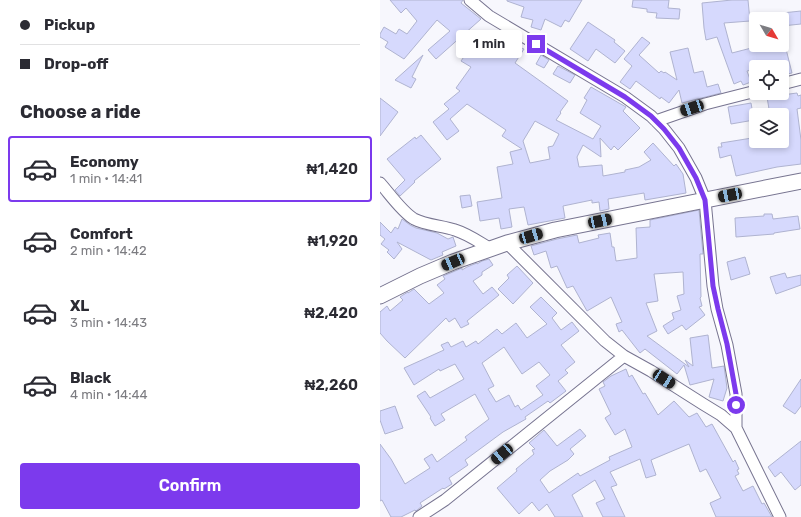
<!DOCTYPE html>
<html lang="en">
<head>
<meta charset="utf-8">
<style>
	:root { --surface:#fff; --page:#f7f7f7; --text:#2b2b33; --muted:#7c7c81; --line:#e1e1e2; --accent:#7c3aed }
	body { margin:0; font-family:Rubik,sans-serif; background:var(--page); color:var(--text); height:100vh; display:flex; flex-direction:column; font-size:15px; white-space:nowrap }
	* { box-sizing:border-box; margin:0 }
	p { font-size:13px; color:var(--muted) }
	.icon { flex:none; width:22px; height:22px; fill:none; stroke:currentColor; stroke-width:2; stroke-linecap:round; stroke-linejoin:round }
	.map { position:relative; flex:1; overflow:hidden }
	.sheet { display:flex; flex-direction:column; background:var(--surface); width:380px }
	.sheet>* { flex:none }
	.top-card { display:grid; align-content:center; height:88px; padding:0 20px; background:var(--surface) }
	.needle { width:26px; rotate:128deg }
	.buttons { position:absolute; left:369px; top:12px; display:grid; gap:8px }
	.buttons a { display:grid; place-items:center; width:40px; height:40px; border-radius:4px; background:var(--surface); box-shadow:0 2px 6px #0003; font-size:20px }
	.end { position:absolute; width:18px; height:18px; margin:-9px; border:5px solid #7c3aed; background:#fff; box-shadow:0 0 0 2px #fff }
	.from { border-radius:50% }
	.bubble { position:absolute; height:28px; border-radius:4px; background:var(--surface); box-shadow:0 2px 6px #0003; font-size:13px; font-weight:600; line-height:28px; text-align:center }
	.car { position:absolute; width:12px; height:24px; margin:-12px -6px; border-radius:5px; box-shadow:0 0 3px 1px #0007; background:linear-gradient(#222 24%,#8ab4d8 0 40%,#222 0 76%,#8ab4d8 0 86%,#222 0) }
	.top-card b { display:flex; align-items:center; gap:14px; height:38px; font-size:15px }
	.top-card b+b { border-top:1px solid var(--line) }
	.top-card i { width:10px; height:10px; background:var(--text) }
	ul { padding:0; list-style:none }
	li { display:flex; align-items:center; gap:12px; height:66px; margin:0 8px 6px; padding:0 12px; border:2px solid transparent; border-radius:4px }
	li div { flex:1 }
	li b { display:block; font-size:15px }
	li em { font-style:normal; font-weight:600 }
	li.on { border-color:var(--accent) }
	li>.icon { width:36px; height:36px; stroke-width:1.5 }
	h2 { padding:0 20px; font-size:18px; line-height:48px }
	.button { display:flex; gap:8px; margin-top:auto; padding:8px 20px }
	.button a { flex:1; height:46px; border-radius:4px; background:var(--accent); color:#fff; font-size:16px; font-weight:600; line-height:46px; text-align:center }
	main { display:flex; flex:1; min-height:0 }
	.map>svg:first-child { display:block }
	.building { fill:#d6d9fd; stroke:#afb3d0; fill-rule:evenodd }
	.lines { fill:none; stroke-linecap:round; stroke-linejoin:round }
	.street-casing { stroke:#777490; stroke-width:13 }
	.secondary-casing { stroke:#777490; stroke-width:17 }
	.street { stroke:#fff; stroke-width:11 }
	.secondary { stroke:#fff; stroke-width:15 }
	.route { stroke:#7c3aed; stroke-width:5 }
</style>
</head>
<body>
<main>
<section class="sheet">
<div class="top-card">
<b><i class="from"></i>Pickup</b>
<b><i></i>Drop-off</b>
</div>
<h2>Choose a ride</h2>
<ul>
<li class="on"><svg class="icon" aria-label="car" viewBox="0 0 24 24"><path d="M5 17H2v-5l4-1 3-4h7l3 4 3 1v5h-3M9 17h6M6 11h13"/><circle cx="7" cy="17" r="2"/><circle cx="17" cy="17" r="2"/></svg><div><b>Economy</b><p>1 min · 14:41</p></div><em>₦1,420</em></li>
<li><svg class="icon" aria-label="car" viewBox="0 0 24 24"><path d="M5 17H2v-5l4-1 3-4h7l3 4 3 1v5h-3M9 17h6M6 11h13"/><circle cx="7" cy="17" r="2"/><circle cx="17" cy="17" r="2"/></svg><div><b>Comfort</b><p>2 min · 14:42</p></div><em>₦1,920</em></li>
<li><svg class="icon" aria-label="car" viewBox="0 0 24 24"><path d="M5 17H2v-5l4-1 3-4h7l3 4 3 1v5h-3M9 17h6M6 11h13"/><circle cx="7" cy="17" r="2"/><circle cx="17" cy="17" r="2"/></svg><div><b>XL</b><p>3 min · 14:43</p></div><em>₦2,420</em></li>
<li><svg class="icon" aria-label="car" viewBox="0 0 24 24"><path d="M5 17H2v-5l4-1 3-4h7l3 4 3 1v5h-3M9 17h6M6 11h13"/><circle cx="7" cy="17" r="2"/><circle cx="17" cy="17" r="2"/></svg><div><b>Black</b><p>4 min · 14:44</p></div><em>₦2,260</em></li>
</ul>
<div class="button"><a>Confirm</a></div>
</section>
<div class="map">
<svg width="421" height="517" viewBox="0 0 421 517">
	<rect width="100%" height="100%" fill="#f7f7fd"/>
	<path class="building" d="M10 0H83L81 3 101 19 56 59 48 50 70 31 57 20 24 59 5 47 8 42 0 37V34L4 27 16 34 19 29 27 34 37 21 26 8 21 13Z
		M127 0H202L189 22 185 20 181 27 165 19 161 30 151 27 153 20 141 17 144 7 127 1Z
		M253 0H289L288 8 300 9 299 19 276 18 277 13 267 12V9L252 7Z
		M352 0H368L370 21 344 23 352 53 383 45H405L412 73 402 75V67H376V69L367 71 371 82 363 85 361 81 354 84 337 37 326 40 324 28 322 3Z
		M421 11V24L402 26V13Z
		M208 22 235 40 234 42 245 51 235 63 216 49 208 61 190 49Z
		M99 35 124 52 129 40 140 45 139 47 144 49 135 63 188 101 180 112 181 113 176 120 213 139 221 126 200 113 207 100 204 98 211 87 246 107 243 111 260 128 238 150 234 146 231 150 220 138 221 157 203 145 197 157 199 167 222 165 223 176 245 172V170L259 167 271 160 264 152 273 143 294 166 296 164 303 174 306 193 265 200 264 193 228 199 229 209 220 211 219 202 212 203V200L183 206 185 218 148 225 144 207 129 209 132 227 121 229 119 218 100 221 97 202 122 198 117 167 133 164 130 152 142 149 122 136 126 130 87 104 70 119 79 131 67 140 53 122 69 109 64 104 80 91 76 88 91 67 81 61ZM155 121 179 134 173 146 168 147 170 159 150 163 143 141Z
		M262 37 270 43 259 55 279 73 281 71 284 73 285 72 297 80 290 52 308 48 314 73 323 71 327 87 338 84 341 93 302 103 299 90 289 103 281 97 280 99 256 81 250 89 240 82 252 66 244 59Z
		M43 55 32 77 36 79 31 88 15 80Z
		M161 55 169 60 164 68 156 64Z
		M178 66 195 75 190 83 173 74Z
		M417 93 418 96 421 95V108L417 109 421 140V164L397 167 356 176 351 155 340 158 338 147H342L341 143 372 138 373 141H402V115H390L387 97Z
		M0 98 18 112 0 136Z
		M371 103 374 120 351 124 348 107Z
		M41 135 61 159 34 181 35 182 20 196 15 190 25 180 7 159 35 137 36 139Z
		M90 195 92 206 82 208 80 196Z
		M319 210 323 254H320L321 297 320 298 322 306 319 307 325 315 306 330 302 325 288 334 283 326 294 319 292 313 301 310 297 296 304 294 303 272 274 274 278 301 266 303 277 331 267 336 309 367 305 360 313 366 310 338 328 335 332 368 344 366 347 388 343 401 329 397 334 379 310 385 304 365 297 374 265 349 260 353 242 330 239 332 236 324 242 322 231 297 207 311 193 286 187 288 177 266 171 268 166 251 154 255 151 246 177 239 197 235 199 243 219 238 218 235 230 233 232 247H234L236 261 257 258 256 228 270 227V220Z
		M384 214H392L393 219 418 216 420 229 394 233V234L356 237 355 218 384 216Z
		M22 219 30 225 36 228 57 233 68 239 73 237 76 246 62 252 63 255 51 260 17 242 22 249 14 259 7 252 9 250 1 244 5 239 0 235V222L11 233 15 227 18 229Z
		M365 257 370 274 351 280 347 262Z
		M109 259 113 265 102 272V275L93 281 103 294 112 287 119 295 87 321 89 324 81 328 75 318 69 322 66 318 25 358 7 341 0 333V312L7 306 10 311 23 300 20 297 23 295 28 292V293L34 289 49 304 64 293 57 285 65 279 63 276 82 268V270L87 267 97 263V264L102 261Z
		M137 266 153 283 133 304 118 289 129 278 127 275Z
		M405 273 407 278 421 275V285L396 294 390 277Z
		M161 297 177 313 172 318 181 330 192 322 199 331 181 345 195 362 185 370 188 373 178 381 186 391 170 403 168 401 145 417 146 419 123 432 85 460 88 465 69 478 72 484 64 489 63 488 40 503 42 506 36 511 35 510 21 517H11L2 500 0 501V444L11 459 25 484 50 468 44 459 52 454 57 462 87 440 85 437 109 419 95 394 61 414 65 420 55 426 50 418 51 417 37 396 45 391 50 398 84 379 75 364 60 371 59 369 34 385 24 368 64 350 61 345 68 342 71 347 83 341 86 347 96 341 98 344 117 329 122 334 136 323 147 338 167 324 150 307ZM124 347 142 374 159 362 170 375 156 386 163 395 141 410 138 405 135 407 129 395 116 402 108 389 114 386 102 363Z
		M246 369 249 377 252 375 263 394 265 393 278 415 294 401 309 417 317 413 326 427 332 424 353 462 355 460 359 469 357 470 359 474 355 476 363 491 373 486 382 504 384 503 392 517H336L330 503 341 498 326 469 320 472 309 444 271 460 276 475 266 478 260 459 230 472 237 485 231 487 245 517H223L216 503 225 499 215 480 192 495 203 517H175L167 504 159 511 152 502 139 514 117 488 137 471 136 469 154 454 152 450 155 449 149 443 164 430 177 446 200 429 206 436 190 449 194 454 188 460 170 471 160 480 169 493 198 473 200 476 230 460 229 457 252 447 245 429 235 435 225 418 231 414 219 389 225 386 223 382 231 376Z
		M421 379V406L415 414 403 406Z
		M15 406 23 428 5 434 0 420V411Z
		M421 441V485L415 490 401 472 395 477 388 467Z"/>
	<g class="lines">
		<g class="street-casing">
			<path id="street" d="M90 0 109 16 245 97 271 116 284 129 299 148 316 178 325 200 333 286 337 309 347 345 356 394V428
				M402 84 421 79
				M276 121 325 104 376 91
				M0 183C9 193 22 212 34 219 45 225 63 226 75 230 88 234 99 242 111 249
				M127 243 225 341 244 356 271 371 323 404 341 415 356 428 400 517
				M39 517 65 500 244 356"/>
		</g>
		<g class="secondary-casing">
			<path id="secondary" d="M0 296 40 276 73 262 127 243 175 230 421 181"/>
		</g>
		<use href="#street" class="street"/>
		<use href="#secondary" class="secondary"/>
	</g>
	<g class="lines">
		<path class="route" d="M156 44 245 97 271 116 284 129 299 148 316 178 325 200 333 286 338 309 347 344 356 394V405"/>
	</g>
</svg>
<div class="buttons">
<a><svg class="needle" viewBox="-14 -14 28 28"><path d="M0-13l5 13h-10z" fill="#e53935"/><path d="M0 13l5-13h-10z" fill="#7c7c81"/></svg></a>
<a><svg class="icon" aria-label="locate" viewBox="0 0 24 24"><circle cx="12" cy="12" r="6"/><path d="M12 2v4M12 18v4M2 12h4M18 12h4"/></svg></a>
<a><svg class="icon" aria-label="layers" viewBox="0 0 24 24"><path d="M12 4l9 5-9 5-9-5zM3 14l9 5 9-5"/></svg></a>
</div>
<i class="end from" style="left:356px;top:405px"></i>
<i class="end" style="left:156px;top:44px"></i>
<div class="bubble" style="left:76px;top:30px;width:66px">1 min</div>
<i class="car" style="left:312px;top:108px;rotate:252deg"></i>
<i class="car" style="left:350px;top:195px;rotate:259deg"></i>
<i class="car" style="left:220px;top:221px;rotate:78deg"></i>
<i class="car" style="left:151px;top:236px;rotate:74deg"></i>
<i class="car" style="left:73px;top:262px;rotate:247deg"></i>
<i class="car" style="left:284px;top:379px;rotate:123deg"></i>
<i class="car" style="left:122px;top:454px;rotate:230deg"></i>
</div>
</main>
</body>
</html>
